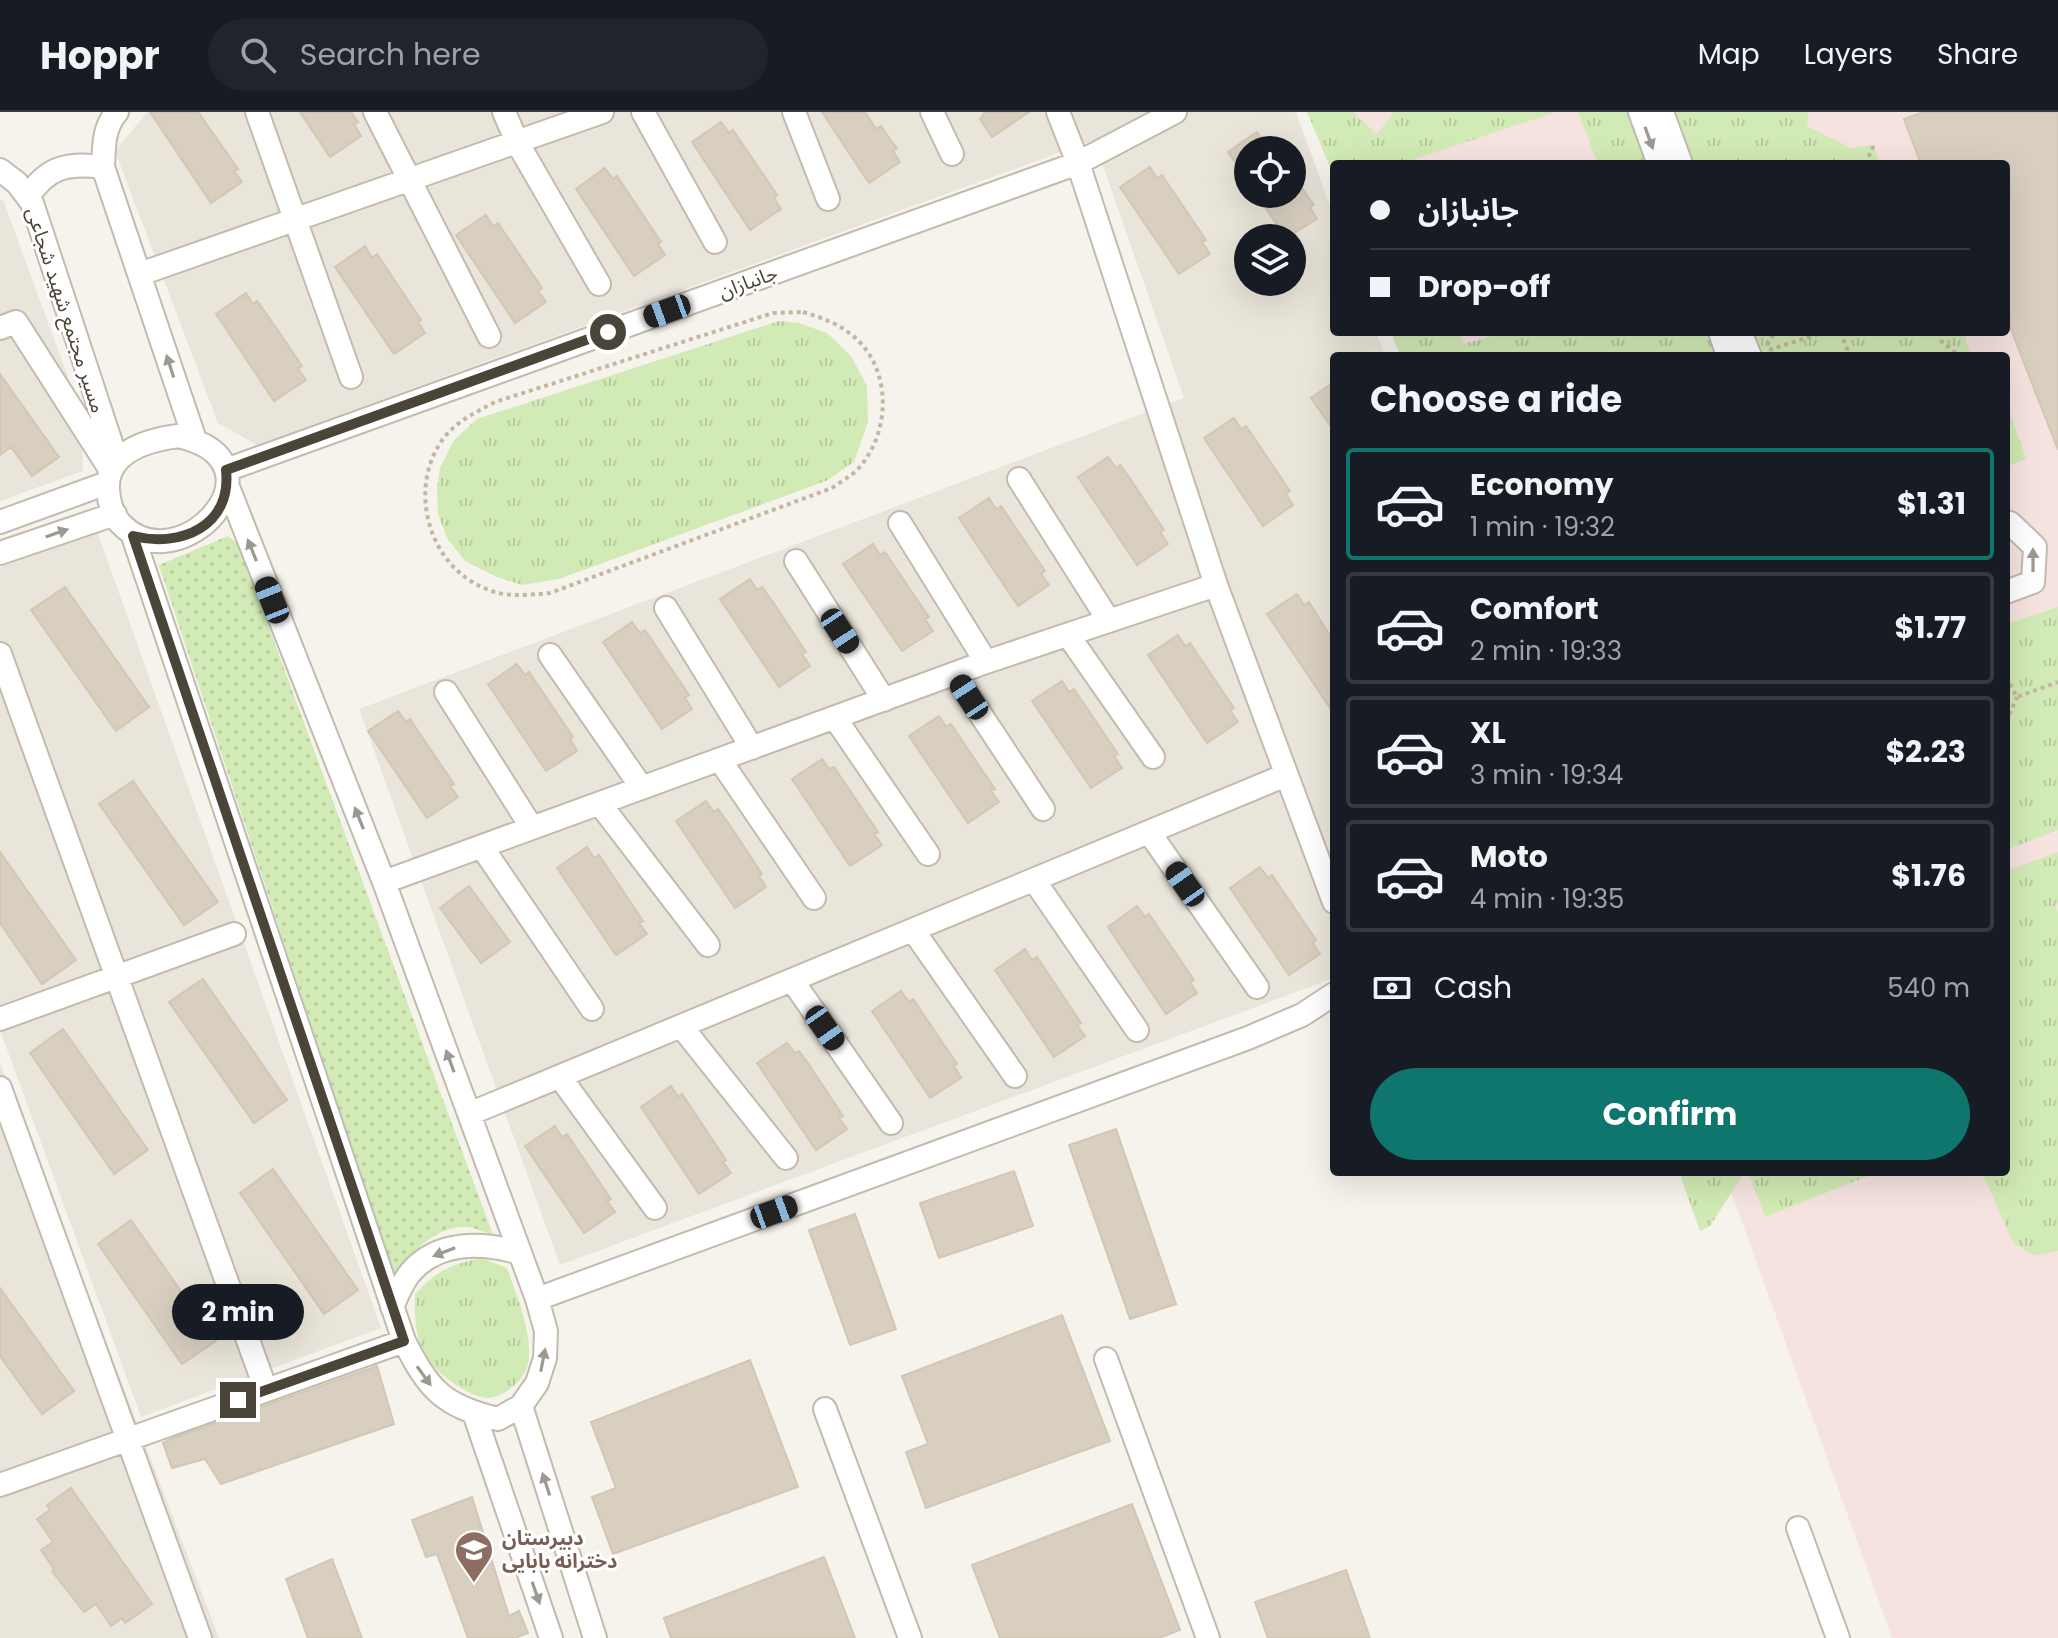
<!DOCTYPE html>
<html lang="en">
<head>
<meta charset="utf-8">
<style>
	:root { --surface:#171b24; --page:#20242c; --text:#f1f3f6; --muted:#9ea1a6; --line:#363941; --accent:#0f766e }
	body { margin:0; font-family:Poppins,"Noto Sans Arabic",sans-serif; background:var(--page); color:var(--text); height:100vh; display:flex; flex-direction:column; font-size:30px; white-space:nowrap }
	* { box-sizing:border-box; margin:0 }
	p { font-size:26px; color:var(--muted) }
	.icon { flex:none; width:44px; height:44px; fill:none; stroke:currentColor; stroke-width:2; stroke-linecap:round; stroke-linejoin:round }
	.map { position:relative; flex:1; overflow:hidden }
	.sheet { position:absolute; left:1330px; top:240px; width:680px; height:824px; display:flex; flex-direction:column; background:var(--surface); border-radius:8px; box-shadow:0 8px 32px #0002 }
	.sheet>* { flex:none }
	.top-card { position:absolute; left:1330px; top:48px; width:680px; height:176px; border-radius:8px; box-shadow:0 8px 32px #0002; display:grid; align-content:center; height:176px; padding:0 40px; background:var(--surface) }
	.fabs { position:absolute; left:1234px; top:24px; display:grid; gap:16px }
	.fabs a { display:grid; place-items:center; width:72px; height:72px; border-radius:50%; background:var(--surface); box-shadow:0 8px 32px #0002; font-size:40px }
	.end { position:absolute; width:36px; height:36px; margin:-18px; border:10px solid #4b4439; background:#fff; box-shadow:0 0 0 4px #fff }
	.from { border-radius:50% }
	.bubble { position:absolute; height:56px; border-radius:28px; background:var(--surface); box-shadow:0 8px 32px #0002; font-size:26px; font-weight:700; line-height:56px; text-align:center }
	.car { position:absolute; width:24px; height:48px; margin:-24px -12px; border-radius:10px; box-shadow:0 0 6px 2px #0007; background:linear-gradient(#222 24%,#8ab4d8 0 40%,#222 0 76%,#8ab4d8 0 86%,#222 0) }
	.top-card b { display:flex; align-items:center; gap:28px; height:76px; font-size:30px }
	.top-card b+b { border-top:2px solid var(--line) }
	.top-card i { width:20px; height:20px; background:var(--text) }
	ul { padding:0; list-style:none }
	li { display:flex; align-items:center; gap:24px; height:112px; margin:0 16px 12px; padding:0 24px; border:4px solid var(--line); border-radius:8px }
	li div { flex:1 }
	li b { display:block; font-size:30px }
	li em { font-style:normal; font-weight:700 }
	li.selected { border-color:var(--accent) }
	li>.icon { width:72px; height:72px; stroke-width:1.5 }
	h2 { padding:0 40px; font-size:36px; line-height:96px }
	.pay { display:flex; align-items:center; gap:20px; height:88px; padding:0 40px; font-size:30px }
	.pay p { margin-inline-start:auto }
	.button { display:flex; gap:16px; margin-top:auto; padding:16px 40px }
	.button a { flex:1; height:92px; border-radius:48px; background:var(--accent); color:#fff; font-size:32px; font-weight:700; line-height:92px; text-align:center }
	header { display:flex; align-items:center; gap:48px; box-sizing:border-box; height:112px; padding:0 40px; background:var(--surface); border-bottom:2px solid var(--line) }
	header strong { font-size:38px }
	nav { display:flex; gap:44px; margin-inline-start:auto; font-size:28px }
	.search { width:560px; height:72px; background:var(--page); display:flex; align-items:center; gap:20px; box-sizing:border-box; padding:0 28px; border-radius:44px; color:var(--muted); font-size:30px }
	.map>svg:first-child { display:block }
	.residential { fill:#eae5da; fill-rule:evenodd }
	.medical { fill:#f6e3e0 }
	.grass { fill:url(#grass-tufts) }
	.park { fill:url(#park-dots) }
	.building { fill:#d8cfc1; stroke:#d3c7b4; stroke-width:2 }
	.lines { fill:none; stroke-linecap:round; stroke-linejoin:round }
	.minor-casing { stroke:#c2bbae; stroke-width:26 }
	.path { stroke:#c4b79f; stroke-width:4; stroke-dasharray:4 4; stroke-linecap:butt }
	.minor { stroke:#fff; stroke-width:22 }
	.oneway { fill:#9c9892 }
	.route { stroke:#4b4439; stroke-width:10 }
	.labels { text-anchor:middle; stroke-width:6; stroke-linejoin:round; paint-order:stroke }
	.street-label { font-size:20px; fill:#4b4439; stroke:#fff }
	.education-label { font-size:20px; font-weight:bold; fill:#785e54; stroke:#fff; text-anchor:start }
</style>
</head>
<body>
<header>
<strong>Hoppr</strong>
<div class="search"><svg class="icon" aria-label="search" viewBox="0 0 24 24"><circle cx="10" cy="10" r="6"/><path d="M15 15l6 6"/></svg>Search here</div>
<nav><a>Map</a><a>Layers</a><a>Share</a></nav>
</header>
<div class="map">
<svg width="2058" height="1526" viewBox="0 0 2058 1526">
	<defs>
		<pattern id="grass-tufts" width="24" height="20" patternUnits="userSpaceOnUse" patternTransform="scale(2)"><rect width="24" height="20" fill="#d2eab5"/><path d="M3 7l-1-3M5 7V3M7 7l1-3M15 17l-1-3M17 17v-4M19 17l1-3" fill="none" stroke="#b6ca9c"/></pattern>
		<pattern id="park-dots" width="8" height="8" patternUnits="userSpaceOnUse" patternTransform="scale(2)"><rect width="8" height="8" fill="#d2eab5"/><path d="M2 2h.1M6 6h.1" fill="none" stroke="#b6ca9c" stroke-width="1.8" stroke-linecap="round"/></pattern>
	</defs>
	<rect width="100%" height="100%" fill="#f6f3ec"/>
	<path class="residential" d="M147 0H1296L1334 105V220H1376L1385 244H1334V866L560 1153 359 597 1184 286 1094 28 257 333 218 311 115 39ZM1248 38H1292V82H1248ZM1248 126H1292V170H1248Z
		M0 87 3 88 81 300 83 359 0 389Z
		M97 419 381 1216 141 1305 0 918V455Z
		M0 951 219 1526H0Z"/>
	<path class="medical" d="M1342 0H2058V1526H1892L1724 1060H2006V244H1430L1421 220H2006V52H1361Z"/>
	<path class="grass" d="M1307 0H1353L1377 22 1394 0H1556L1400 52H1334V65Z
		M1578 0H1628L1647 46 1632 52H1598Z
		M1674 0H1808L1807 14 1851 36 1874 33 1880 52H1694Z
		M779 209 799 211 827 221 851 244 867 274 868 310 854 350 826 369 559 467 522 473 497 465 465 449 447 426 438 402 437 377 440 356 454 328 477 307Z
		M1391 220H1459L1464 232 1506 220H1707L1716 244H1400Z
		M1754 220H1963L1972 244H1763Z
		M2006 289 2026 347 2006 355Z
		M2058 495V718L2006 738V512Z
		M2058 740V791L2055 793 2058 800V1139L2034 1144 2013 1130 1982 1060H2006V759Z
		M1679 1060H1739L1742 1064 1710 1114 1700 1119Z
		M1748 1060H1878L1765 1105Z
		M482 1146 507 1156C516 1181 537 1232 526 1258 520 1271 504 1285 488 1286 471 1286 437 1262 428 1247 415 1228 414 1204 415 1182 437 1159 450 1152 482 1146Z"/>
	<path class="park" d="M228 424 238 432 493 1123C486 1121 476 1116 468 1115 440 1111 408 1142 394 1163L159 453Z"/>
	<path class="building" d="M150 0H198L238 57 234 59 242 70 211 91Z
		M300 0H351L358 10 354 12 361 24 330 45Z
		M822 0H865L876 17 881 14 892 30 897 36 893 39 900 50 869 71Z
		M985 0H1029L992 25 980 7Z
		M1923 0H2058V338L2010 215 2006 217V52H1921L1904 7Z
		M721 10 729 21 733 18 777 83 774 86 781 97 750 118 692 30Z
		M1257 20 1270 38H1248V69L1228 40Z
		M1150 55 1157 66 1162 63 1206 128 1202 130 1210 142 1179 162 1120 75Z
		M605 56 613 67 617 64 661 130 658 132 665 143 634 164 576 77Z
		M1292 62 1314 93 1310 95 1317 107 1286 126 1256 82H1292Z
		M486 103 493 114 498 111 542 176 538 179 546 190 515 211 456 123Z
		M365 134 372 146 377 142 421 208 418 210 425 221 394 242 335 155Z
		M246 181 253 192 257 189 268 204 302 254 298 257 306 268 274 289 216 202Z
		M0 262 59 345 32 364 11 335 0 343Z
		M1334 270V319L1311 286Z
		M1234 306 1241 317 1246 314 1290 379 1286 382 1293 393 1263 414 1204 326Z
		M1108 345 1116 356 1120 353 1131 368 1164 418 1160 420 1168 432 1137 453 1078 365Z
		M989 386 996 397 1001 394 1045 459 1041 462 1049 473 1018 494 959 406Z
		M873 432 880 443 885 440 895 455 929 505 925 507 933 519 902 539 843 452Z
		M750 467 757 478 762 475 773 490 806 540 802 542 810 554 779 575 720 487Z
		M65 475 149 595 116 619 31 498Z
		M1297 482 1304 493 1309 490 1334 530V602L1267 502Z
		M632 510 640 521 645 518 689 583 685 586 692 597 662 617 603 530Z
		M1178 523 1185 534 1190 531 1234 596 1230 598 1238 610 1207 631 1148 543Z
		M517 552 525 563 529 560 573 625 570 627 577 639 546 659 488 572Z
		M1062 569 1069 580 1074 577 1118 642 1114 644 1122 656 1091 676 1032 589Z
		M398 599 406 610 410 607 420 622 454 672 450 674 458 685 427 706 368 619Z
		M939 604 946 615 951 612 961 627 995 677 991 679 999 690 968 711 909 624Z
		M822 647 829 657 834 655 878 720 874 722 882 733 850 754 792 667Z
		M133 669 218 790 184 813 99 692Z
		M706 689 714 700 718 697 729 712 762 762 759 764 766 775 735 796 676 709Z
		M587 735 594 746 599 743 643 809 639 811 647 822 616 843 557 756Z
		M0 740 76 848 42 872 0 811Z
		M1260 755 1268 766 1272 763 1316 828 1313 831 1320 842 1289 863 1230 776Z
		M469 774 510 830 481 851 440 796Z
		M1137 794 1145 805 1149 802 1194 868 1190 870 1197 881 1166 902 1108 815Z
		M1025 837 1032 848 1037 845 1081 911 1077 913 1085 924 1054 945 995 858Z
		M203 867 287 988 254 1011 169 890Z
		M901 879 909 890 913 887 957 952 954 954 961 966 930 986 872 899Z
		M63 917 148 1038 114 1062 30 941Z
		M787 931 795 941 799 939 810 954 843 1004 839 1006 847 1017 816 1038 757 951Z
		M671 974 678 985 682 982 726 1048 723 1050 731 1061 699 1082 641 995Z
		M555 1014 562 1025 567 1022 611 1087 607 1089 615 1100 584 1121 525 1034Z
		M1116 1017 1176 1192 1130 1207 1069 1033Z
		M273 1057 358 1178 324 1202 240 1081Z
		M1014 1059 1033 1114 939 1146 920 1091Z
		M855 1102 896 1217 850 1233 809 1118Z
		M131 1108 216 1229 182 1252 98 1132Z
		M0 1176 74 1279 42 1302 0 1244Z
		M1062 1203 1110 1329 926 1396 906 1340 928 1332 902 1264Z
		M750 1248 798 1375 613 1442 592 1385 616 1376 591 1310Z
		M377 1254 394 1312 221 1372 205 1347 172 1356 163 1331 173 1326Z
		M71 1376 152 1492 125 1511 122 1506 111 1514 96 1492 84 1500 52 1459 54 1457 41 1438 53 1430 37 1407 50 1398 47 1393Z
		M472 1385 509 1504 519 1499 528 1521 515 1526H468L437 1442 426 1445 412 1408Z
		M1132 1392 1180 1518 1159 1526H1000L972 1453Z
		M824 1445 855 1526H671L664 1506Z
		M332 1447 362 1526H308L286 1467Z
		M1346 1458 1370 1526H1268L1255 1490Z"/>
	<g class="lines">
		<g class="minor-casing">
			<path id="minor" d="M117 0C103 16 104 35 103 55L195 328
				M257 0 351 265
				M375 0 489 224
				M504 0 517 30 599 172
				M643 0 715 130
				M794 0 828 87
				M932 0 952 42
				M1058 0 1078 51 1216 473 1334 790
				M1640 0 1659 52
				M1662 0 1681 52
				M0 58 17 71 32 91 117 349
				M28 85C47 55 68 50 103 55
				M140 162 602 0
				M0 216 16 210 110 357
				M1720 220 1728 244
				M1740 220 1750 244
				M178 324C293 350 180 474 121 412 113 404 109 390 108 378 105 340 148 328 178 324Z
				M226 358 1078 51 1175 0
				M1019 367 1109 509
				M0 410 107 371
				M900 411 986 550
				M2006 412 2010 411 2035 435 2033 470 2006 480
				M133 424 404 1229C429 1278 443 1294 498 1307L521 1294 537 1271 545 1246 546 1219 537 1187 384 770 228 375
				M0 441 115 402
				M796 449 884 588
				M666 496 752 636
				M1068 523 1153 645
				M0 542 266 1278
				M550 543 642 676
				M954 562 1043 697
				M446 580 532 716
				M835 606 928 742
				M720 648 814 786
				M600 692 708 833
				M1149 720 1257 875
				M482 735 592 897
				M1034 768 1137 918
				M384 770 986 550 1216 473
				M913 818 1015 964
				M792 868 891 1011
				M0 907 234 822
				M681 914 786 1046
				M560 965 655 1096
				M0 976 200 1526
				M469 1002 1286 663
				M537 1187 1248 926 1302 903 1334 882
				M392 1195C397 1184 402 1171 410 1161 438 1128 483 1130 520 1141
				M1106 1247 1208 1526
				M521 1294 595 1526
				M825 1297 910 1526
				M474 1301 551 1526
				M0 1373 404 1229
				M1798 1416 1838 1526"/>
		</g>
		<path class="path" d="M1865 52 1874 33
			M803 200C822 206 838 211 853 224 893 257 891 322 857 358 850 365 840 370 832 376L550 481C527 483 505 486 484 476 429 453 408 379 441 330 454 310 475 301 495 290L773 201Z
			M1840 220 1850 244
			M1939 220 1942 230 1959 244
			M1767 233 1775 220
			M1769 238 1824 220
			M2006 306 2011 304
			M2006 565 2017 585 2058 570
			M2006 610 2017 585"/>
		<use href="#minor" class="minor"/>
	</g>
	<defs><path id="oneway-solid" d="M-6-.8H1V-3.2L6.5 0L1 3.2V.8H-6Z" transform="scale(2)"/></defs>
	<g class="oneway">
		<use href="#oneway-solid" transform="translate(1649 26) rotate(70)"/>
		<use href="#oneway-solid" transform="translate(170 254) rotate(-108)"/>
		<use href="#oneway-solid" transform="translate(57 421) rotate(-19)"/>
		<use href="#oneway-solid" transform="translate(252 438) rotate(-112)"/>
		<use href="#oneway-solid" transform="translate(2033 448) rotate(-90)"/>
		<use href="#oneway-solid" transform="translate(359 706) rotate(-112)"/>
		<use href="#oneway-solid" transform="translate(450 949) rotate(-110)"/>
		<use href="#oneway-solid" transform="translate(444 1140) rotate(159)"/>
		<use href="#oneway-solid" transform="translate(543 1248) rotate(-79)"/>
		<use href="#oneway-solid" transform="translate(424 1264) rotate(54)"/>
		<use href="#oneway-solid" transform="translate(546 1372) rotate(-108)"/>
		<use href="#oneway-solid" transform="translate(536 1481) rotate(71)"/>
	</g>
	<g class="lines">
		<path class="route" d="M238 1288 404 1229 133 424C181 436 232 414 226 358L608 220"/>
	</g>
	<defs>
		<g id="school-pin" transform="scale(2)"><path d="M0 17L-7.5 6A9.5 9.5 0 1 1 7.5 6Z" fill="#8d6e63" stroke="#fff"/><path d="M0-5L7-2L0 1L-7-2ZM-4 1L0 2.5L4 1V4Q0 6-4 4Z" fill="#fff"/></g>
	</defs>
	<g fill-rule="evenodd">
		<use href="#school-pin" x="474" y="1438"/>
	</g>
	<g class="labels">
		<g class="street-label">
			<text transform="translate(748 170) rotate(-20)" y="7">جانبازان</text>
			<text transform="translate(66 198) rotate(72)" y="7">مسیر مجتمع شهید شجاعی</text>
		</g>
		<g class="education-label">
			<text x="502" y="1433">دبیرستان<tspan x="502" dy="23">دخترانه بابایی</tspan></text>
		</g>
	</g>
</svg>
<div class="fabs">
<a><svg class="icon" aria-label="locate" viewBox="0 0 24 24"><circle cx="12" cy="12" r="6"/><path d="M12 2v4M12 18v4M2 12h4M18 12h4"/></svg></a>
<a><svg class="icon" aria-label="layers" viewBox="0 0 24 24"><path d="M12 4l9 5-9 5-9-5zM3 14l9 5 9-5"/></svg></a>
</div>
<i class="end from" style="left:608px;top:220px"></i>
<i class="end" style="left:238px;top:1288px"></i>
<div class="bubble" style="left:172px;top:1172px;width:132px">2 min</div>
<i class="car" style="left:667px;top:199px;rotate:250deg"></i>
<i class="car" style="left:272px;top:488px;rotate:338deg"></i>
<i class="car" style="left:840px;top:519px;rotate:147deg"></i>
<i class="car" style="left:969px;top:585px;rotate:327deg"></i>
<i class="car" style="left:1185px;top:772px;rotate:325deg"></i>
<i class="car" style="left:825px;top:916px;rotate:145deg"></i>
<i class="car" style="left:774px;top:1100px;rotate:70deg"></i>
<div class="top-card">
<b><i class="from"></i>جانبازان</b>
<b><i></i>Drop-off</b>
</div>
<section class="sheet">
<h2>Choose a ride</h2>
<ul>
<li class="selected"><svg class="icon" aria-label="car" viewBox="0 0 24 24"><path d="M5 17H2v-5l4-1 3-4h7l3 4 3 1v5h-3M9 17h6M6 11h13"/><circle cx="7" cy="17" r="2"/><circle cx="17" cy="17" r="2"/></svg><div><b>Economy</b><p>1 min · 19:32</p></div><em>$1.31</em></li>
<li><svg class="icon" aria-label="car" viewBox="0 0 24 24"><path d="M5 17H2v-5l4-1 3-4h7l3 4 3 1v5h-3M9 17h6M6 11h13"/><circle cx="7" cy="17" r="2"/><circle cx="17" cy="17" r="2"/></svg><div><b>Comfort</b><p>2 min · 19:33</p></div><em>$1.77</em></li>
<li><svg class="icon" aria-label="car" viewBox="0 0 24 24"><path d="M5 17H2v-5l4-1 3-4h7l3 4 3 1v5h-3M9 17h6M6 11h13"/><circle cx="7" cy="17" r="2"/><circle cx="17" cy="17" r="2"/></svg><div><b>XL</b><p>3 min · 19:34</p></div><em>$2.23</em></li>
<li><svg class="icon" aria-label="car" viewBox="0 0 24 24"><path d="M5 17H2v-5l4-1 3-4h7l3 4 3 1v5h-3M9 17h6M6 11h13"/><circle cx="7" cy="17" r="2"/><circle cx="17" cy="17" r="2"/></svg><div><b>Moto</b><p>4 min · 19:35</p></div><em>$1.76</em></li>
</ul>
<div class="pay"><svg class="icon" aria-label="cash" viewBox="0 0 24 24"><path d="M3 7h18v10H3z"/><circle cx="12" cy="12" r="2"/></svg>Cash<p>540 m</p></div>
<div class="button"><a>Confirm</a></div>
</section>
</div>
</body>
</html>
